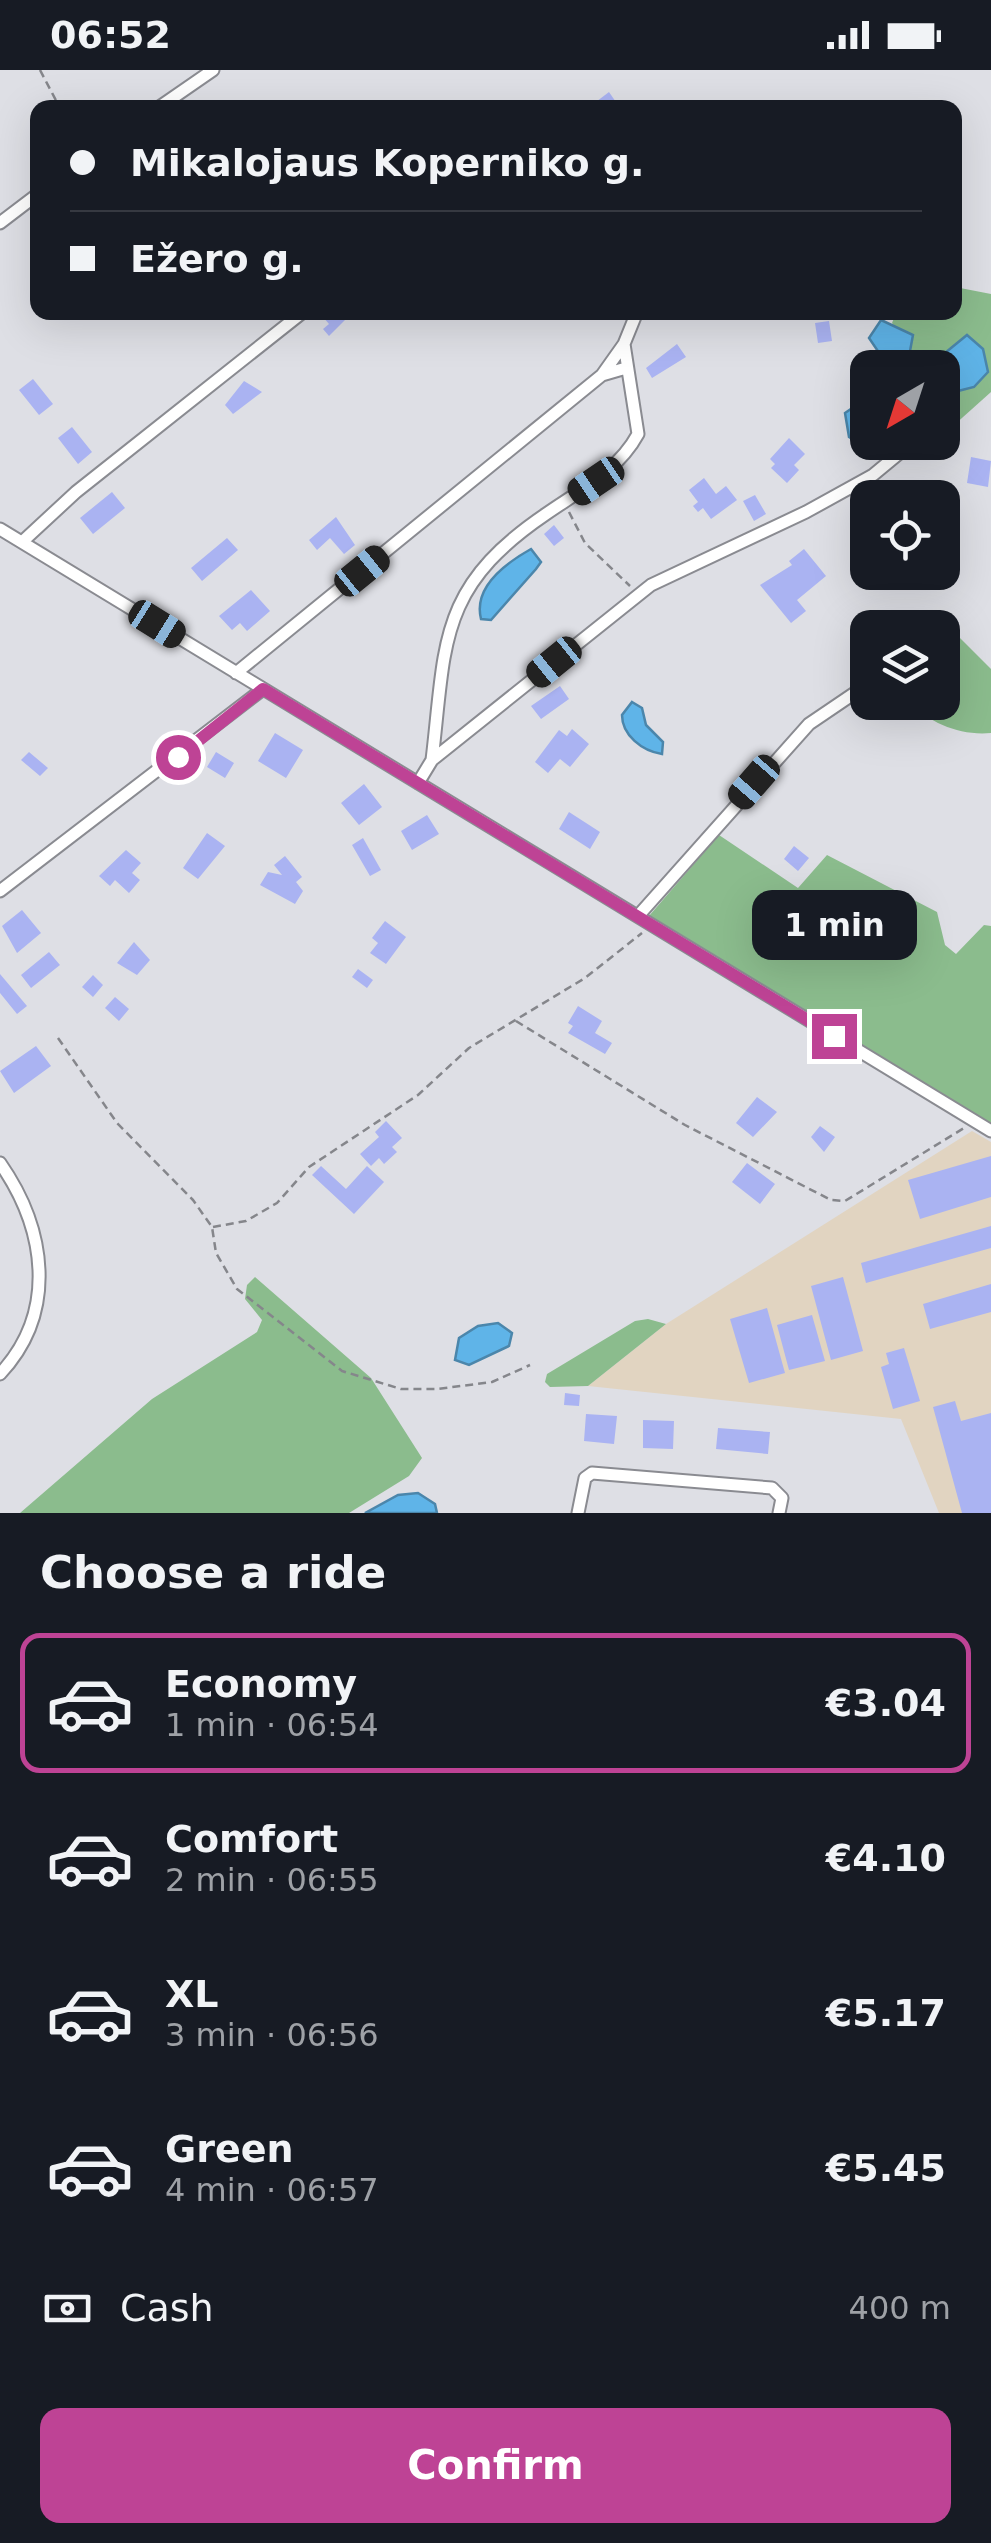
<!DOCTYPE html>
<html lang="en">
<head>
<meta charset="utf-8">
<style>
	:root { --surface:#171b24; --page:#242831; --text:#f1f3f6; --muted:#9ea1a6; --line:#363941; --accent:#be4395 }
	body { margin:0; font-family:"DejaVu Sans",sans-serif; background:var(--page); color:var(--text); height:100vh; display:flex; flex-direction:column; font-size:38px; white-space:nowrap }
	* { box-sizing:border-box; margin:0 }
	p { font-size:32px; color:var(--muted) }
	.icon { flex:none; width:55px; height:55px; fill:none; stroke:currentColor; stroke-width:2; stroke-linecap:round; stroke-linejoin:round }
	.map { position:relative; height:1443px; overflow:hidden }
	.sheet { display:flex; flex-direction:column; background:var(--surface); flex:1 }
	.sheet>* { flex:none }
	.guide { position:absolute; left:30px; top:30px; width:932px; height:220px; border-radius:20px; box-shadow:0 10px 40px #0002; display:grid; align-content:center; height:220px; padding:0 40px; background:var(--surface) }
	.needle { width:65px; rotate:219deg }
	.tools { position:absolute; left:850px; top:280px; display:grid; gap:20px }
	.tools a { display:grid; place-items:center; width:110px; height:110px; border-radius:20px; background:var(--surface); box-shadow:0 10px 40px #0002; font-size:50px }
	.end { position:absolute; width:45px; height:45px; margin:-22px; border:12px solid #be4395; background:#fff; box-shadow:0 0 0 5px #fff }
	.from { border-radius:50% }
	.bubble { position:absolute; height:70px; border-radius:20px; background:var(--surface); box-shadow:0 10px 40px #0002; font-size:32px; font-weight:700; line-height:70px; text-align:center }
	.car { position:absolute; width:30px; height:60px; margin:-30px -15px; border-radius:12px; box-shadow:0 0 8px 2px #0007; background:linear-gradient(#222 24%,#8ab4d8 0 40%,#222 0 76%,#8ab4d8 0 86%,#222 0) }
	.guide b { display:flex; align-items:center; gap:35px; height:95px; font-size:38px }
	.guide b+b { border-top:2px solid var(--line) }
	.guide i { width:25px; height:25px; background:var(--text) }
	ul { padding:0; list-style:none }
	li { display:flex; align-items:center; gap:30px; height:140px; margin:0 20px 15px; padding:0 20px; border:5px solid transparent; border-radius:20px }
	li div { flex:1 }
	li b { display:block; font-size:38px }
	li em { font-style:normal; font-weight:700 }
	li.on { border-color:var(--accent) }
	li>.icon { width:90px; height:90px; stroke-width:1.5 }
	h2 { padding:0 40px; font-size:45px; line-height:120px }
	.pay { display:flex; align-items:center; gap:25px; height:110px; padding:0 40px; font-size:38px }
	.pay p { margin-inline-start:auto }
	.button { display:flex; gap:20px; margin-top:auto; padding:20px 40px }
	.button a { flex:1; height:115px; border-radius:20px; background:var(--accent); color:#fff; font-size:40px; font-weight:700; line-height:115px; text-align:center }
	.status { display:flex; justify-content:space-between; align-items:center; height:70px; padding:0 50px; background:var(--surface); direction:ltr }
	.status svg { height:28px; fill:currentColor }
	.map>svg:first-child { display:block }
	.industrial { fill:#e1d4c1 }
	.green { fill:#8bbc8d }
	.water { fill:#5fb4e8; stroke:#4b86ab; stroke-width:2.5 }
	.building { fill:#aab3f2 }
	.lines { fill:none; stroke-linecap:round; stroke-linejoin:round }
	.minor-casing { stroke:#8a8b91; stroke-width:15 }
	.path { stroke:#85868b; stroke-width:2.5; stroke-dasharray:8 5; stroke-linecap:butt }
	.minor { stroke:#fff; stroke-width:11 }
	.route { stroke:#be4395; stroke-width:12 }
</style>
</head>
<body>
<div class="status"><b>06:52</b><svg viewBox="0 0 49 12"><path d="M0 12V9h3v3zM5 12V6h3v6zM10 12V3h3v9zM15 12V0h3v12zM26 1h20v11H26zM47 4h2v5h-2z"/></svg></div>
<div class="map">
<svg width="991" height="1443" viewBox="0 0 991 1443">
	<rect width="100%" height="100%" fill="#dedfe5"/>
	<path class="industrial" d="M972 1061 991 1072V1443H939L901 1349 588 1316 666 1254Z"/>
	<path class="green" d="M955 217 991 224V322L943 365V346L949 347C951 331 943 315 942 298L907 297 909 277 892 253 896 243 955 242Z
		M945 553 991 599V663C960 666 931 653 909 633L942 632 941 557Z
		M719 765 798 818 827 785 937 842 945 875 956 884 984 855 991 856V1054L649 846Z
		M255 1207 371 1308 422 1388 409 1406 349 1443H20L152 1329 257 1262 262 1250 245 1229 247 1215Z
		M648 1249 666 1254 588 1316 550 1317 545 1312 547 1304 635 1251Z"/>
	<path class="water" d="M881 250 913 265 907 297H880L884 290 869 268Z
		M967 265 983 279 988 302 974 317 958 321 940 287Z
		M861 332 867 334 868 372 893 373 887 381 874 382 849 367 845 343Z
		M531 479 541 492 536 499 491 550 481 549C473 517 506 493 531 479Z
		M632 632 642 638 646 655 663 672 662 684C642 681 622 665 622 645Z
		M498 1253 512 1263 509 1276 469 1295 455 1290 459 1268 478 1256Z
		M418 1423 435 1434 437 1443H365L398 1425Z"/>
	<path class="building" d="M609 22 620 38H588Z
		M328 242H353L329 266 323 259 329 254 323 247Z
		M829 251 832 271 818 273 815 253Z
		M677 274 686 287 652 308 646 298Z
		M33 309 53 334 39 345 19 320Z
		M244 311 262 322 233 344 225 335Z
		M72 357 92 382 78 394 58 368Z
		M789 368 805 384 794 395 799 400 787 413 771 398 775 394 770 389Z
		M971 387 991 391 988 417 967 413Z
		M704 408 716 424 726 416 737 430 711 449 703 438 698 442 693 436 698 432 689 420Z
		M112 422 125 438 93 464 80 448Z
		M755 425 766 444 754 451 743 431Z
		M336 447 355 475 344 484 330 468 317 480 309 470Z
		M554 455 564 468 554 476 544 464Z
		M227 468 238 480 202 511 191 498Z
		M804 479 826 506 797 530 806 541 791 553 760 515 792 495 789 491Z
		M251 520 270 541 247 561 240 553 232 560 219 546Z
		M560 616 569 629 541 649 531 636Z
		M572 659 589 674 570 697 560 689 548 703 535 692 559 660 567 666Z
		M275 663 303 680 286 708 258 691Z
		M29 682 48 698 40 706 21 690Z
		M216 682 234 693 225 708 207 697Z
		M364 714 382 737 359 755 341 733Z
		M569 742 600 762 590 779 559 759Z
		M427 745 439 764 412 780 401 761Z
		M207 763 225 776 198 809 183 798Z
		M363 768 381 800 370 806 352 775Z
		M794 776 809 788 798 801 784 789Z
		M126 780 141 793 132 803 140 810 129 823 115 810 110 816 99 806Z
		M285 786 302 807 296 812 303 821 295 834 260 815 268 802 282 805 274 795Z
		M22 840 41 863 17 883 2 856Z
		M385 851 406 867 386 894 370 883 378 873 372 868Z
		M134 872 150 890 137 905 117 893Z
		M49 882 60 895 31 918 21 905Z
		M358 899 373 910 367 918 352 907Z
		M0 904 27 936 17 944 0 923Z
		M93 905 103 915 93 927 82 917Z
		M115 927 129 939 119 951 105 938Z
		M578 936 602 951 595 963 612 973 605 984 568 963 573 956 568 953Z
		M36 976 51 996 14 1023 0 1001Z
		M757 1027 777 1042 753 1067 736 1053Z
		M386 1051 402 1068 392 1077 397 1082 384 1094 379 1088 371 1096 360 1084 379 1067 375 1062Z
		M820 1056 835 1067 824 1082 811 1067Z
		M991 1086V1127L920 1149 908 1110Z
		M747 1093 775 1114 760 1134 732 1112Z
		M321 1096 346 1119 367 1096 384 1112 354 1144 312 1105Z
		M991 1156V1178L866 1213 861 1193Z
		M843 1207 863 1281 831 1290 811 1216Z
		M991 1214V1242L930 1259 923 1234Z
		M767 1238 785 1303 749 1313 730 1249Z
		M812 1245 825 1291 789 1300 777 1255Z
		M904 1278 920 1331 893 1339 881 1297 889 1294 886 1283Z
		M565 1323 580 1325 579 1336 564 1335Z
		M955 1331 961 1351 991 1343V1443H962L933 1337Z
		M586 1344 617 1346 614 1374 584 1371Z
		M643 1350 674 1351 673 1379 643 1378Z
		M718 1358 770 1362 768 1384 716 1379Z"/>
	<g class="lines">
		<g class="minor-casing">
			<path id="minor" d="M158 38 213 0
				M0 153 38 124
				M624 274 602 305 626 298
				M0 459 991 1061
				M22 472 76 422 303 242
				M236 603 602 305
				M432 690C446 573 437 518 546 444 579 421 618 401 638 364L624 274 637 242
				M418 713 432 690 651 515 806 442 873 405 902 381
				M0 821 263 619
				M638 846 809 654 868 614
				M0 1093C46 1159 58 1242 0 1304
				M578 1443 585 1408 592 1403 772 1418 782 1428 779 1443"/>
		</g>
		<path class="path" d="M40 0 60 38
			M569 442 585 473 630 516
			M516 951 685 1055 831 1130 845 1131 964 1058
			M58 968 117 1053 193 1130 212 1157 216 1183 237 1219 342 1301 401 1319H437L492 1312 530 1295
			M213 1157 246 1151 277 1133 309 1097 418 1025 469 978 585 908 642 863"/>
		<use href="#minor" class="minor"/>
	</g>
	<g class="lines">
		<path class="route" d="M178 687 263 619 834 966"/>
	</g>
</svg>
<div class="tools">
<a><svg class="needle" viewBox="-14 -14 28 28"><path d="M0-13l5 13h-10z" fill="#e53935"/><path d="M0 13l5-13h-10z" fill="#9ea1a6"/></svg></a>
<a><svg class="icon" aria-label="locate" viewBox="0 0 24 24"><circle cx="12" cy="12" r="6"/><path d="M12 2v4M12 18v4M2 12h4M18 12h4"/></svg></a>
<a><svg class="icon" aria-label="layers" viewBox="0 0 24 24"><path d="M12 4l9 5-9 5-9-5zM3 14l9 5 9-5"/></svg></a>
</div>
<i class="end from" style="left:178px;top:687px"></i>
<i class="end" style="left:834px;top:966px"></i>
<div class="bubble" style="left:752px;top:820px;width:165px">1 min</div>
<i class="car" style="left:596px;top:411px;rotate:236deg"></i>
<i class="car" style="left:362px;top:501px;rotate:51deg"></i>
<i class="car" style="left:157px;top:554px;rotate:122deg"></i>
<i class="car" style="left:554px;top:592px;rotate:231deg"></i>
<i class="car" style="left:754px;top:712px;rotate:221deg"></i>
<div class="guide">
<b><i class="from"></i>Mikalojaus Koperniko g.</b>
<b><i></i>Ežero g.</b>
</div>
</div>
<section class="sheet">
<h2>Choose a ride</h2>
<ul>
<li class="on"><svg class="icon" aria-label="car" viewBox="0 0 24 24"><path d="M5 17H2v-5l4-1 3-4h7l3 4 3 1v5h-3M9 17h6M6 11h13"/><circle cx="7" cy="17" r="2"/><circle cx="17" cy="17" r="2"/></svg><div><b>Economy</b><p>1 min · 06:54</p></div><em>€3.04</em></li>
<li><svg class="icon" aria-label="car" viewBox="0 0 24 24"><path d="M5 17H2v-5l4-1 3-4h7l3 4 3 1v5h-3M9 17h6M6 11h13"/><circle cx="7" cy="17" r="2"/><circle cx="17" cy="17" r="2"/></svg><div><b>Comfort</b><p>2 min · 06:55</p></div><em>€4.10</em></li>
<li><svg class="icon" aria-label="car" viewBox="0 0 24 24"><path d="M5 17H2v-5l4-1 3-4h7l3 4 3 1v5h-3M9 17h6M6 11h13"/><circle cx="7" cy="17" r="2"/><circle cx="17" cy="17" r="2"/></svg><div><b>XL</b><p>3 min · 06:56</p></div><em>€5.17</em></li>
<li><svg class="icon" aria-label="car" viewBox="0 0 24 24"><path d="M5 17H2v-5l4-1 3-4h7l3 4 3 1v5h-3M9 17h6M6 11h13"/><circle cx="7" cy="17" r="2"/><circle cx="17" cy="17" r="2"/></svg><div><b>Green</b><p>4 min · 06:57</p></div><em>€5.45</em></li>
</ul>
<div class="pay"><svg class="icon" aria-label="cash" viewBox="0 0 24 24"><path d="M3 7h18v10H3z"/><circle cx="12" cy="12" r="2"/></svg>Cash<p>400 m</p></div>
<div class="button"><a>Confirm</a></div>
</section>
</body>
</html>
